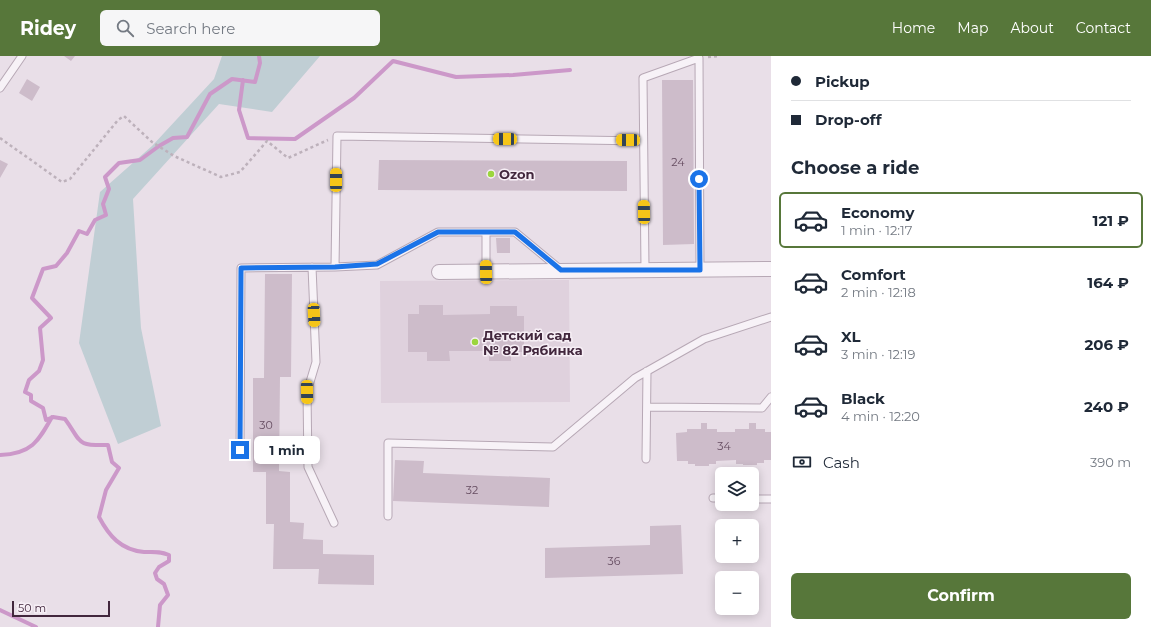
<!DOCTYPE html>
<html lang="en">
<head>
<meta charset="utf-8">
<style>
	:root { --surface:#fff; --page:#f6f6f7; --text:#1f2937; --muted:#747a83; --line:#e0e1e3; --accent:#57773a }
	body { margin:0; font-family:Montserrat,sans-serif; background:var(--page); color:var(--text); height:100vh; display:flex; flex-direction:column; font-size:15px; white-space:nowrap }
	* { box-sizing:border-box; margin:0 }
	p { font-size:13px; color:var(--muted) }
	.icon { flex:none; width:22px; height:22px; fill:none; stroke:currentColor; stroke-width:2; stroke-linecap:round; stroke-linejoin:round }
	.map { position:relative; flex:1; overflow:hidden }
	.panel { display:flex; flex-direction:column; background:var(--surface); width:380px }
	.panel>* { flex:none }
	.hud { display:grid; align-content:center; height:88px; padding:0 20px; background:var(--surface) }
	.fabs { position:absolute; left:715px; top:411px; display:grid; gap:8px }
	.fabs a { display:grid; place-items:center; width:44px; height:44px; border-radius:6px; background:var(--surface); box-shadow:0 2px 10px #0003; font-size:20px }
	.scale { position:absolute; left:12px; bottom:10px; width:98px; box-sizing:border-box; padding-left:4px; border:2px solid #42273d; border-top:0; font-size:11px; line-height:14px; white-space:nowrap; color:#42273d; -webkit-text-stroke:3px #f7eff6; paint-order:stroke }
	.end { position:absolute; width:18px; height:18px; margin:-9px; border:5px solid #1a73e8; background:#fff; box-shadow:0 0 0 2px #fff }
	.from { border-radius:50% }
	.bubble { position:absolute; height:28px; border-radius:6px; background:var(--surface); box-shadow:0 2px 10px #0003; font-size:13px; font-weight:700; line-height:28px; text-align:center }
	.car { position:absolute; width:12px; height:24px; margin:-12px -6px; border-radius:5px; box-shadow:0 0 3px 1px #0007; background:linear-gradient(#f5c518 24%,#345 0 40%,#f5c518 0 76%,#345 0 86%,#f5c518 0) }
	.hud b { display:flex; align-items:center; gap:14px; height:38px; font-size:15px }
	.hud b+b { border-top:1px solid var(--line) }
	.hud i { width:10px; height:10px; background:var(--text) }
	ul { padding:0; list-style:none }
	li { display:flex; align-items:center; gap:12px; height:56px; margin:0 8px 6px; padding:0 12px; border:2px solid transparent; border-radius:6px }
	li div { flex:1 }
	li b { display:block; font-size:15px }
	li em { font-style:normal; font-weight:700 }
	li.current { border-color:var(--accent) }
	li>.icon { width:36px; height:36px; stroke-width:1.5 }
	h2 { padding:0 20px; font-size:18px; line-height:48px }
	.pay { display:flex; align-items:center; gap:10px; height:44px; padding:0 20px; font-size:15px }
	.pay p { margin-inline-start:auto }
	.primary-button { display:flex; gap:8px; margin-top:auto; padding:8px 20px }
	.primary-button a { flex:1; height:46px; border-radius:6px; background:var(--accent); color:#fff; font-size:16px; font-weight:700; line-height:46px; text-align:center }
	header { display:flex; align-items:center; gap:24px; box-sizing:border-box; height:56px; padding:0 20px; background:var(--accent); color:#fff }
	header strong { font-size:19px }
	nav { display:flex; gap:22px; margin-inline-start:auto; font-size:14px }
	.search { width:280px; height:36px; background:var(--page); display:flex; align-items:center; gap:10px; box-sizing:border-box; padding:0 14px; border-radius:6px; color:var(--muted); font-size:15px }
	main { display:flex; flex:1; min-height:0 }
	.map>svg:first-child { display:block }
	.built { fill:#dfd1dd }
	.green { fill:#c0ced4 }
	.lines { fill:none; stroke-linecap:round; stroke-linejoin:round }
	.stream { stroke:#cc98c9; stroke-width:4 }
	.building { fill:#cdbcca }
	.service-casing { stroke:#b7a8b5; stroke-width:9 }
	.minor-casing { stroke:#b7a8b5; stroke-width:16 }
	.path { stroke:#bdb1bb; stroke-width:2.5; stroke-dasharray:3 3; stroke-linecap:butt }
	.service { stroke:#f7f2f7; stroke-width:7 }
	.minor { stroke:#f7f2f7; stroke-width:14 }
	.route { stroke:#1a73e8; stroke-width:5 }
	.poi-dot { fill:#9bd63d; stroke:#f7eff6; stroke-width:1.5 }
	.labels { text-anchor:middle; stroke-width:3; stroke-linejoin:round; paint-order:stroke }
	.number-label { font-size:11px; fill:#654c60 }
	.poi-label { font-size:13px; font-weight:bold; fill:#42273d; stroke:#f7eff6; text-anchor:start }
</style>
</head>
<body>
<header>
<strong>Ridey</strong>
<div class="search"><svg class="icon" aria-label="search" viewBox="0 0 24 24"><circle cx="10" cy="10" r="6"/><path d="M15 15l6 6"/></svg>Search here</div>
<nav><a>Home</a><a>Map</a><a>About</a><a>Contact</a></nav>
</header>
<main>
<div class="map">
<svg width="771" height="571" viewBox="0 0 771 571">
	<rect width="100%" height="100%" fill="#e9dfe8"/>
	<path class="built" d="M569 224 570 346 381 347 380 225Z"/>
	<path class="green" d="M222 0H320L272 56 219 48 133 143 141 272 161 370 118 388 79 287 100 136 152 90 214 23Z"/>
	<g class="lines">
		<path class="stream" d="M243 24 239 54 248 82 295 83 354 42 393 5 456 21 513 19 570 14
			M0 399C31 398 38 386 52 361
			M0 554 36 571
			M158 571 160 549 168 539 164 528 157 523 155 517 159 511 169 505V499C160 495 154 496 144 496 121 494 109 480 99 461L106 434 119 412 112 406 108 389C75 390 82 386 65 363L53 361 46 364 43 352 31 345V339L25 336 29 324 39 315 43 304 40 272 51 262 32 242 43 213 56 210 67 197 79 175 87 178 95 164 106 159 103 148 109 133 105 121 119 107 140 104 159 90 173 82 187 81 210 38 232 23 255 26 260 7 259 0"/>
	</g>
	<path class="building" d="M64 0H75L71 5Z
		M27 23 40 31 32 45 19 37Z
		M662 24H693L694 188 663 189Z
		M0 104 8 108 0 122Z
		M379 104 627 105V135L378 134Z
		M496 182H510V197H497Z
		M265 218H292L291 321H280L279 415 290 416V466L304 467 303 483 323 484V498L374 499V529L318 528 319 513H273L274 468H266V416H253V322H264Z
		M419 249H443V259L490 258V250H517V260H524V296H511V305H489V295H449L450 305H427V296H408V258H419Z
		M701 367H707V373H717V376H735V373H749V367H756V373H765V376H771V404H764V407H757V409H743V408H736V404L716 405V408H709V410H695V408H688V405H677L676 377 687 376V373H701Z
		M395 404 424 405 423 417 550 422 549 451 393 445Z
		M681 469 683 518 545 522V492L650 489V470Z"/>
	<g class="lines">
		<g class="service-casing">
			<path id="service" d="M0 32 22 0
				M486 176V215
				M312 211 316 306 307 336 308 411 334 467
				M335 211 337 80 643 85
				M645 213 643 22 699 2 700 214
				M648 351 762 352 771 341
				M240 394 241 212 335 211 377 209 438 176H515L561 214
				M646 403 647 315
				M713 442H722
				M752 443H771
				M388 460V387L553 391 635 322 704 283 771 261"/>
		</g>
		<g class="minor-casing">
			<path id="minor" d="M439 216 771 213"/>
		</g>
		<path class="path" d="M708 1 720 0
			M0 82 62 126 70 123 118 64 124 60 152 86 174 100 221 121 240 116 267 85 288 102 328 84"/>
		<use href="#service" class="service"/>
		<use href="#minor" class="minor"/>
	</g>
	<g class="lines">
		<path class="route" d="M240 394 241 212 335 211 377 208 438 176H515L561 214H700L699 123"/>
	</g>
	<g class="poi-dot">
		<circle cx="491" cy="118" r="4"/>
		<circle cx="475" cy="286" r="4"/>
	</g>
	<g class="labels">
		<g class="number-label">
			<text x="678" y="110">24</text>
			<text x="266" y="373">30</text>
			<text x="724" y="394">34</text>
			<text x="472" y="438">32</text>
			<text x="614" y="509">36</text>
		</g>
		<g class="poi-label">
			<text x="499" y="123">Ozon</text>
			<text x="483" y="284">Детский сад<tspan x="483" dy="15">№ 82 Рябинка</tspan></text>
		</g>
	</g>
</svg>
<div class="fabs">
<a><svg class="icon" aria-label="layers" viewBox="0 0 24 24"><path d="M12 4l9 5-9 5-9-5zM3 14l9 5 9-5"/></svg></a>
<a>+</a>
<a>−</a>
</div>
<div class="scale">50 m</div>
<i class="end from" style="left:699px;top:123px"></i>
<i class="end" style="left:240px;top:394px"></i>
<div class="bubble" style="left:254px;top:380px;width:66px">1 min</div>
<i class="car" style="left:505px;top:83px;rotate:271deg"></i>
<i class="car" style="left:628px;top:84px;rotate:271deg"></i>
<i class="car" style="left:336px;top:124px;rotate:0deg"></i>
<i class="car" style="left:644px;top:156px;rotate:359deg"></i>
<i class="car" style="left:486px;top:216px;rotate:359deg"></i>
<i class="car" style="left:314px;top:259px;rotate:177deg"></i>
<i class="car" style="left:307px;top:336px;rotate:179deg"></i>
</div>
<section class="panel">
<div class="hud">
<b><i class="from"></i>Pickup</b>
<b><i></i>Drop-off</b>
</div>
<h2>Choose a ride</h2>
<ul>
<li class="current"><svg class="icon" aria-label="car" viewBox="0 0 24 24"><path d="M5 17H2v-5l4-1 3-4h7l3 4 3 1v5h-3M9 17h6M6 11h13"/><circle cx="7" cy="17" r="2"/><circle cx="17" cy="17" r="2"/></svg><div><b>Economy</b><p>1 min · 12:17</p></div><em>121 ₽</em></li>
<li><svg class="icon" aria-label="car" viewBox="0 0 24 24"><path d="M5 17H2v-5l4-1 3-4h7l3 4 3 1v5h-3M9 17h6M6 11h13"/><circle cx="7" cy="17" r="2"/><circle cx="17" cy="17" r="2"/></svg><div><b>Comfort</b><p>2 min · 12:18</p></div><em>164 ₽</em></li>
<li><svg class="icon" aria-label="car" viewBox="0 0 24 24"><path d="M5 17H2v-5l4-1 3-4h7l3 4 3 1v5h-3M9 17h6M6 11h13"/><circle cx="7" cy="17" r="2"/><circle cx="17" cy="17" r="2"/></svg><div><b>XL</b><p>3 min · 12:19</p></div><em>206 ₽</em></li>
<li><svg class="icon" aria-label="car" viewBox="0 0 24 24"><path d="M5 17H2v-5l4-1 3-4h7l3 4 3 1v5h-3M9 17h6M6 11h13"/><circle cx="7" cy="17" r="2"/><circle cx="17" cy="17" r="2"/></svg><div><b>Black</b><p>4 min · 12:20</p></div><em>240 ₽</em></li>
</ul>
<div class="pay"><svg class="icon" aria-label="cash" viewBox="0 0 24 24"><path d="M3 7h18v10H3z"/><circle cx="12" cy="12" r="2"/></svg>Cash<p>390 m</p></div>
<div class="primary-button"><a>Confirm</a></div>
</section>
</main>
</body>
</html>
